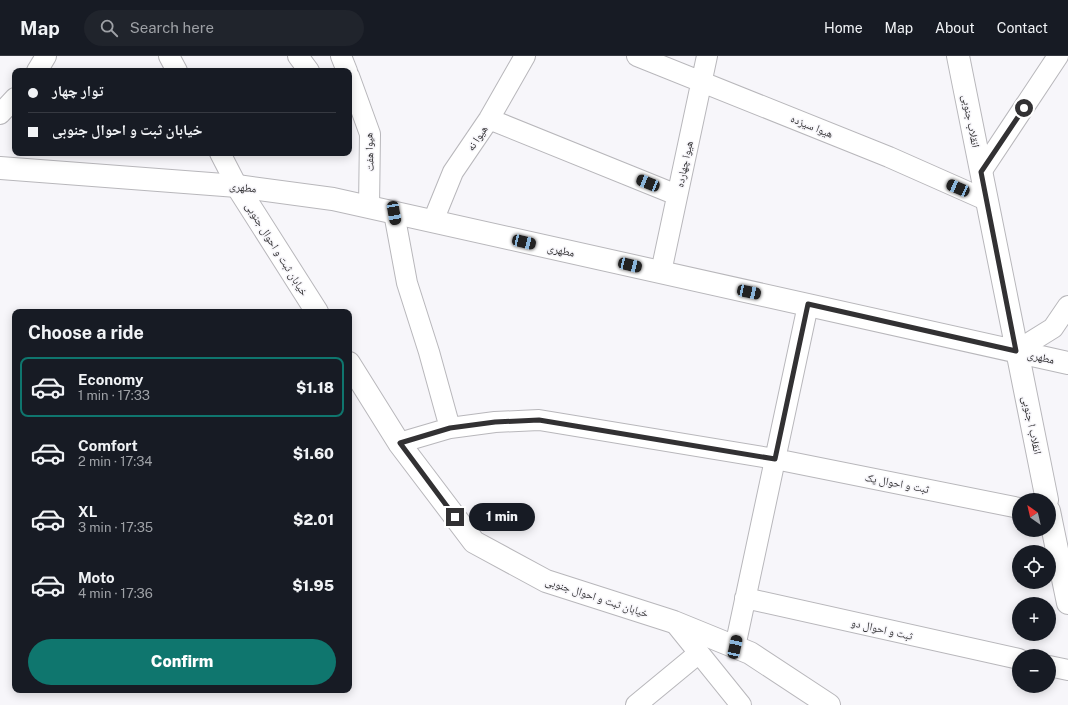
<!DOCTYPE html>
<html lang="en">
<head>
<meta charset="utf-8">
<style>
	:root { --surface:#171b24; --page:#20242c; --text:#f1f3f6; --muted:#9ea1a6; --line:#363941; --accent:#0f766e }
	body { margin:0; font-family:"Public Sans","Noto Naskh Arabic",sans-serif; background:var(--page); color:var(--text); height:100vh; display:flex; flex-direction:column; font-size:15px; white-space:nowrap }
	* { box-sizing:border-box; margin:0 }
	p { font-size:13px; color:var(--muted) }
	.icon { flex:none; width:22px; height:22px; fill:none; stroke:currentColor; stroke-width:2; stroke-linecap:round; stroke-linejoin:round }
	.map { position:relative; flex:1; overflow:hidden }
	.drawer { position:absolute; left:12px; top:253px; width:340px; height:384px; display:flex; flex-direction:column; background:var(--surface); border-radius:8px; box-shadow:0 2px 10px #0003 }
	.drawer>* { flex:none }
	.top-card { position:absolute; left:12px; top:12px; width:340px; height:88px; border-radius:8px; box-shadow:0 2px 10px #0003; display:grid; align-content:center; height:88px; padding:0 16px; background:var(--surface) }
	.needle { width:26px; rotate:326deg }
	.controls { position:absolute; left:1012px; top:437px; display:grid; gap:8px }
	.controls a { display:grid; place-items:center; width:44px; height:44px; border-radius:50%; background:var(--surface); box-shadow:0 2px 10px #0003; font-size:20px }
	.end { position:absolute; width:18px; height:18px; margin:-9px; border:5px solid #323133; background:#fff; box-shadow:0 0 0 2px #fff }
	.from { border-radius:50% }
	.bubble { position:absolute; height:28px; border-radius:14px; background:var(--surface); box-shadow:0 2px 10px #0003; font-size:13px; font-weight:800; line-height:28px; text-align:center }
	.car { position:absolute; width:12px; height:24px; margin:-12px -6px; border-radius:5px; box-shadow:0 0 3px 1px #0007; background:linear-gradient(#222 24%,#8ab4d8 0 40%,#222 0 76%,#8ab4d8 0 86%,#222 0) }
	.top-card b { display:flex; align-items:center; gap:14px; height:38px; font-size:15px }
	.top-card b+b { border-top:1px solid var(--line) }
	.top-card i { width:10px; height:10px; background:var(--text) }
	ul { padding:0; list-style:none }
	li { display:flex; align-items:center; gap:12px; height:60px; margin:0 8px 6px; padding:0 8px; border:2px solid transparent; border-radius:8px }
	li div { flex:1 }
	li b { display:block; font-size:15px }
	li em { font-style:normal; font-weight:800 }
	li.on { border-color:var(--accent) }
	li>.icon { width:36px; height:36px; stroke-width:1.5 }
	h2 { padding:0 16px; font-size:18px; line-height:48px }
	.action { display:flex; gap:8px; margin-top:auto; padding:8px 16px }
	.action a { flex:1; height:46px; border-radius:24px; background:var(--accent); color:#fff; font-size:16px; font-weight:800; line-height:46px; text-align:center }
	header { display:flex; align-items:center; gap:24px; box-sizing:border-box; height:56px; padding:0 20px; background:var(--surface); border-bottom:1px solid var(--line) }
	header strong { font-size:19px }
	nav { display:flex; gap:22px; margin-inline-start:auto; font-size:14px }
	.search { width:280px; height:36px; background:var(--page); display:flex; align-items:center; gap:10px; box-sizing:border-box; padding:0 14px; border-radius:22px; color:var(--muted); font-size:15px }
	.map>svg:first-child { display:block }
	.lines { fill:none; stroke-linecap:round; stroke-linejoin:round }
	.minor-casing { stroke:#b8b7bb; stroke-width:22 }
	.tertiary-casing { stroke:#b8b7bb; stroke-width:24 }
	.secondary-casing { stroke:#b8b7bb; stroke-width:24 }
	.minor { stroke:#fff; stroke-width:20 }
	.tertiary { stroke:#fff; stroke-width:22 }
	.secondary { stroke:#fff; stroke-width:22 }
	.route { stroke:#323133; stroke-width:5 }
	.labels { text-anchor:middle; stroke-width:3; stroke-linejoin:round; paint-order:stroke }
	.street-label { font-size:11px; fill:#323133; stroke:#f7f6fa }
</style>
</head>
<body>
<header>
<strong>Map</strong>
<div class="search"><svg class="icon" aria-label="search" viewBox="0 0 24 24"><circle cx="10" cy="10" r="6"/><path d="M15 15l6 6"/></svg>Search here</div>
<nav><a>Home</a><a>Map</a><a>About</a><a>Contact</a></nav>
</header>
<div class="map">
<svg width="1068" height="649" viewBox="0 0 1068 649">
	<rect width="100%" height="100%" fill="#f7f6fa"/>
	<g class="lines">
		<g class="minor-casing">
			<path id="minor" d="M169 0 177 15
				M298 0 309 15
				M341 0 347 15
				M637 0 889 101 986 144
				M37 15 46 0
				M349 20 370 78 369 151
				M0 58 15 42
				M489 63 677 139
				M220 97 237 130
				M981 116 1058 0
				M394 157 407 227 429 296 450 372
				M433 165 453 116 489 63 525 0
				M661 216 707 0
				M1016 295 1053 272 1068 250
				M399 387 450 372 495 366 539 364 775 403 1019 452
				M745 542 1019 603
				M674 566 741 649
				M735 591 808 249
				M1049 610 1068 614
				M636 649 699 597"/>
		</g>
		<g class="tertiary-casing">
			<path id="tertiary" d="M237 130 317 256
				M349 307 399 387 474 486 546 525 674 566 750 597 829 649"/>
		</g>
		<g class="secondary-casing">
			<path id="secondary" d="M958 0 1047 444
				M0 112 237 130 333 143 1068 307
				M1049 455 1068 547"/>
		</g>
		<use href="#minor" class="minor"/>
		<use href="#tertiary" class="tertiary"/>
		<use href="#secondary" class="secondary"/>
	</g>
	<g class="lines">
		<path class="route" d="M455 461 400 387 450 372 495 366 539 364 775 403 808 248 1016 295 981 116 1024 52"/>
	</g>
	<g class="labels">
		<g class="street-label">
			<text transform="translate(971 65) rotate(79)" y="4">انقلاب جنوبی</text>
			<text transform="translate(812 70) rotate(22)" y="4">هیوا سیزده</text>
			<text transform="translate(477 82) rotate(-56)" y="4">هیوا نه</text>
			<text transform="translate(369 96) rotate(-92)" y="4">هیوا هفت</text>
			<text transform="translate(684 108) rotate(-78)" y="4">هیوا چهارده</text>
			<text transform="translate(243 131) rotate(7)" y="4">مطهری</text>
			<text transform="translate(277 193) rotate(58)" y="4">خیابان ثبت و احوال جنوبی</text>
			<text transform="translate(561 194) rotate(12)" y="4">مطهری</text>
			<text transform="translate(1041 301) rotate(13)" y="4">مطهری</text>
			<text transform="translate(1032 369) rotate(78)" y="4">انقلاب ا جنوبی</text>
			<text transform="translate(897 427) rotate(11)" y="4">ثبت و احوال یک</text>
			<text transform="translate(597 541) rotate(18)" y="4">خیابان ثبت و احوال جنوبی</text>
			<text transform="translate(882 573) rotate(13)" y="4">ثبت و احوال دو</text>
		</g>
	</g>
</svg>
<div class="controls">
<a><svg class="needle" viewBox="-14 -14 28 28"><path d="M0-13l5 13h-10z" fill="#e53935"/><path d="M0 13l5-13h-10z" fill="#9ea1a6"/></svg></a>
<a><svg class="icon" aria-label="locate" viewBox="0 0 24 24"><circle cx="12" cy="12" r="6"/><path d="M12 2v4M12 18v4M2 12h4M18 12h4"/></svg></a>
<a>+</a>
<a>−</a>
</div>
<i class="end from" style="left:1024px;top:52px"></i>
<i class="end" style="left:455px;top:461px"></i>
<div class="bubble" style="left:469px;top:447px;width:66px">1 min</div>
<i class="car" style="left:648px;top:127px;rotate:292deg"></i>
<i class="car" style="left:958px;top:132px;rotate:294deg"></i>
<i class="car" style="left:394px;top:157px;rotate:170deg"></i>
<i class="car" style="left:524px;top:186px;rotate:103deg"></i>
<i class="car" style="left:630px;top:209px;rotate:103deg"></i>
<i class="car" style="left:749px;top:236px;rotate:102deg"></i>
<i class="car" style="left:735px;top:591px;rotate:12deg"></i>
<div class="top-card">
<b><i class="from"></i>توار چهار</b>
<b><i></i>خیابان ثبت و احوال جنوبی</b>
</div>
<section class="drawer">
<h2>Choose a ride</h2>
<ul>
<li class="on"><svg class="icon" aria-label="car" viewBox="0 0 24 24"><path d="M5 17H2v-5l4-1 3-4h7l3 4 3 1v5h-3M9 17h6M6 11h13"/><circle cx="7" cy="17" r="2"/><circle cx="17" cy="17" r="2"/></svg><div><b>Economy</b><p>1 min · 17:33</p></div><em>$1.18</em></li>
<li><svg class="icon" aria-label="car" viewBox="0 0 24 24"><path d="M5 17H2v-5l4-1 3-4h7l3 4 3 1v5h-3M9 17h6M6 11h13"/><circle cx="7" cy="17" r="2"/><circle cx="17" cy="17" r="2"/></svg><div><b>Comfort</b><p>2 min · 17:34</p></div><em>$1.60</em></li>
<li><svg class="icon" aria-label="car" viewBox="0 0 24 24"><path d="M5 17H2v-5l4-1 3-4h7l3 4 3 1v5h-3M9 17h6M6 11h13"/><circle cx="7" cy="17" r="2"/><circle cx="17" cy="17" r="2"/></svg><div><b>XL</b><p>3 min · 17:35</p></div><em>$2.01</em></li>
<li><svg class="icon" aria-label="car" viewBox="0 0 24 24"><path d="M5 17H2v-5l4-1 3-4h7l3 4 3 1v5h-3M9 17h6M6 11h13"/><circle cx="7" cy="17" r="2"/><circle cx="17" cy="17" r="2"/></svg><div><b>Moto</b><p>4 min · 17:36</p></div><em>$1.95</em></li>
</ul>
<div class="action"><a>Confirm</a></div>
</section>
</div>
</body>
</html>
